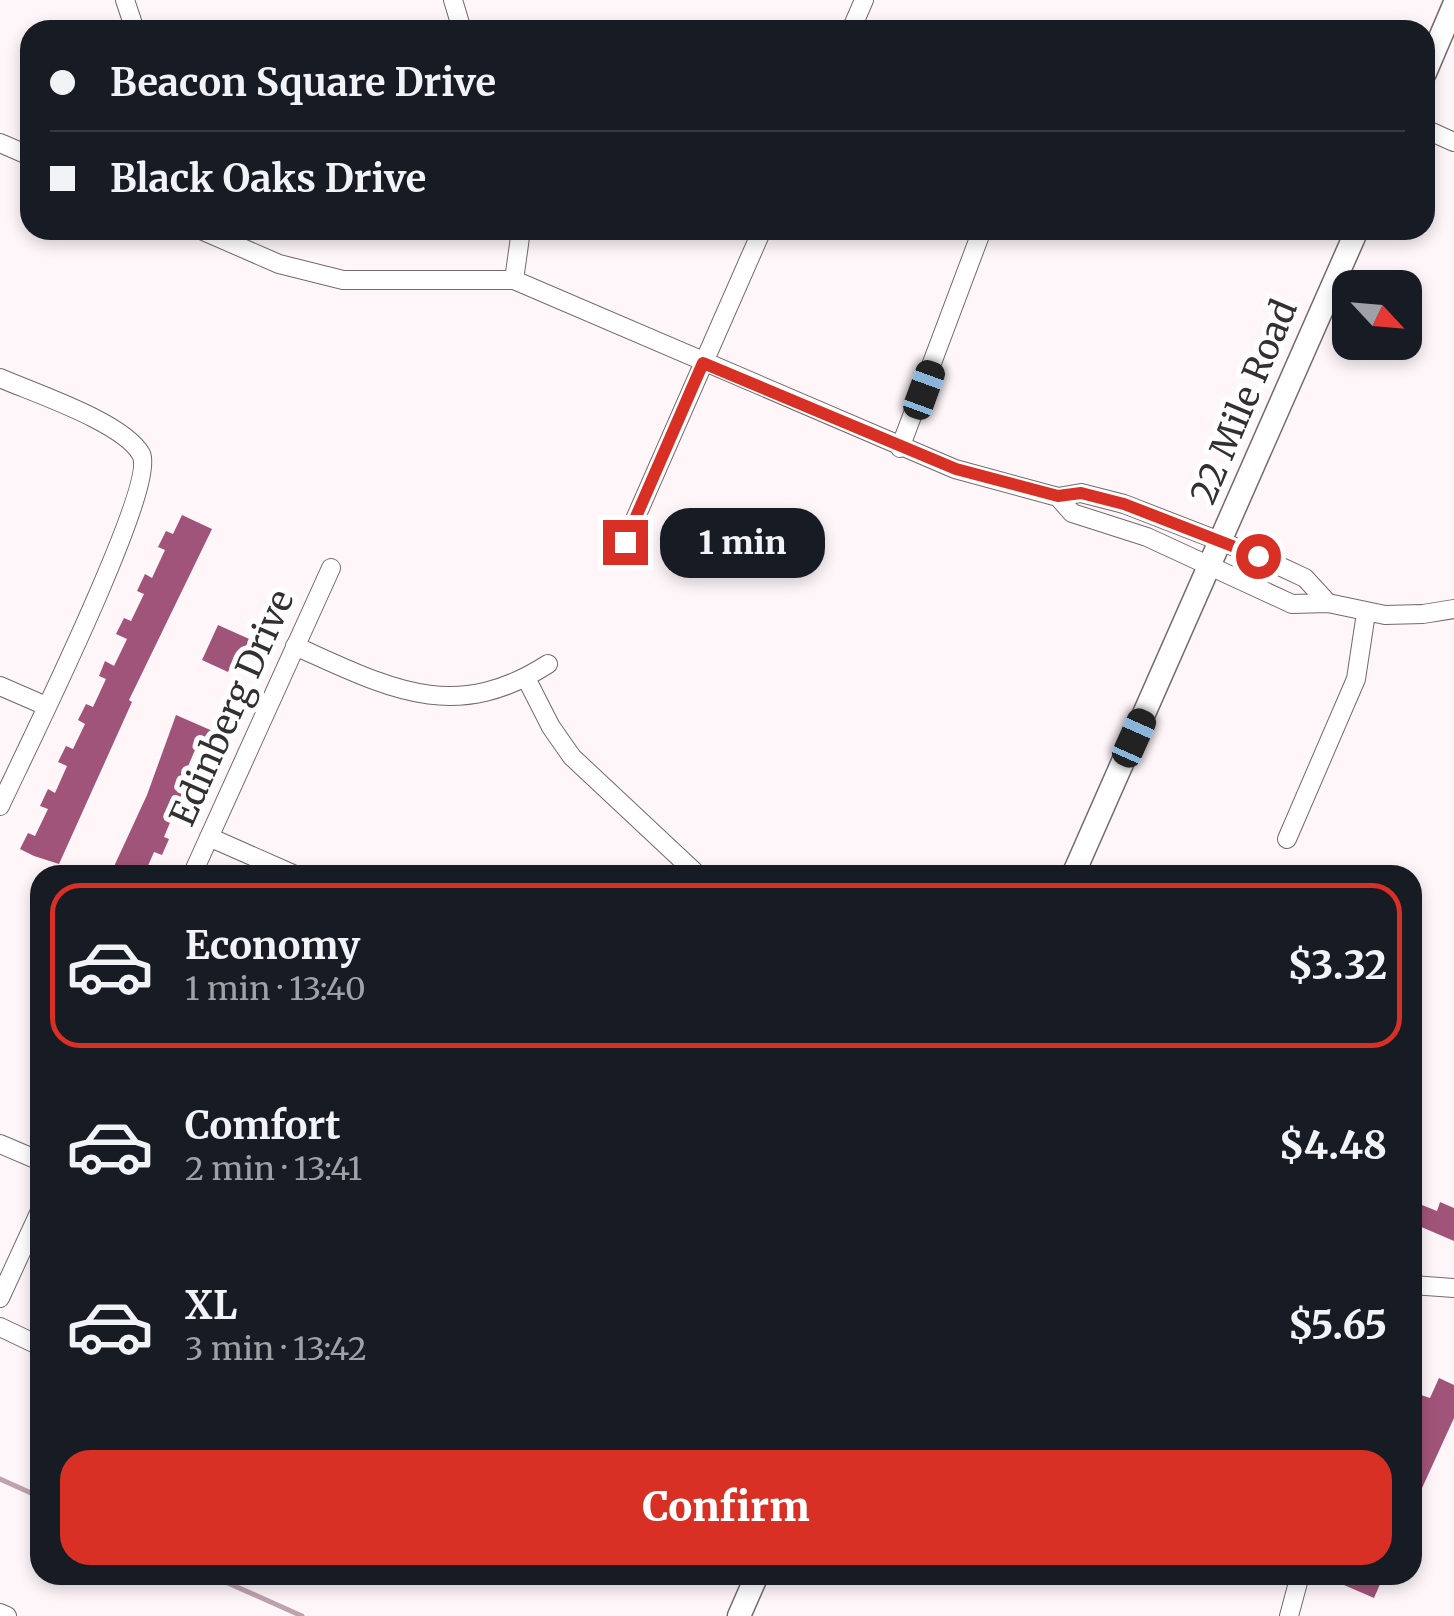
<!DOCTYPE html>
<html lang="en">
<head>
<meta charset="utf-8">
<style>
	:root { --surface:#171b24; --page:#20242c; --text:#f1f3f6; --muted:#9ea1a6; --line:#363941; --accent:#d93025 }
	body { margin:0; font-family:Merriweather,serif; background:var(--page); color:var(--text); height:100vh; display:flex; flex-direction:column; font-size:38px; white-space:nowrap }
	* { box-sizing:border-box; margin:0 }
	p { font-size:32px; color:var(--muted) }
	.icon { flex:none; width:55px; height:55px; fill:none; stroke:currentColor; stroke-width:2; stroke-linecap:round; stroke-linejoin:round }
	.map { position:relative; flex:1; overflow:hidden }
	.drawer { position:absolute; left:30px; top:865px; width:1392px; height:720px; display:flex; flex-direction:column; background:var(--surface); border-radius:30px; box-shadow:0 5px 15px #0003 }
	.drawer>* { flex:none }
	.guide { position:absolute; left:20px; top:20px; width:1415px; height:220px; border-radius:30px; box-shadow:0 5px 15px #0003; display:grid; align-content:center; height:220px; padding:0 30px; background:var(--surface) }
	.needle { width:65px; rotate:116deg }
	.controls { position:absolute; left:1332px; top:270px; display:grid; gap:20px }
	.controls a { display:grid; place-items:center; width:90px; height:90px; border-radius:20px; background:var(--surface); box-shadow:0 5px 15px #0003; font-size:50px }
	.end { position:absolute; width:45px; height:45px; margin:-22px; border:12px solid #d93025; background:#fff; box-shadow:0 0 0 5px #fff }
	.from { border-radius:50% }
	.bubble { position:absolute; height:70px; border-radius:30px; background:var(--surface); box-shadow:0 5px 15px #0003; font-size:32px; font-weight:800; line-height:70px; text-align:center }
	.car { position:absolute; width:30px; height:60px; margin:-30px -15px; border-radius:12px; box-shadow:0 0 8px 2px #0007; background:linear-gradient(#222 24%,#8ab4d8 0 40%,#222 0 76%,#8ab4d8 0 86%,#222 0) }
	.guide b { display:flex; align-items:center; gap:35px; height:95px; font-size:38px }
	.guide b+b { border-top:2px solid var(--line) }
	.guide i { width:25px; height:25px; background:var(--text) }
	ul { padding:18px 0 0; list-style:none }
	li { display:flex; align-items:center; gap:30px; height:165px; margin:0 20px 15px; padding:0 10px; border:5px solid transparent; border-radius:30px }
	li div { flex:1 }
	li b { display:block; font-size:38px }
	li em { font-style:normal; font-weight:800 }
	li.selected { border-color:var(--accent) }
	li>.icon { width:90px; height:90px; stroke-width:1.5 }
	.action { display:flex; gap:20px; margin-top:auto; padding:20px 30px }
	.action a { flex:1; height:115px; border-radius:30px; background:var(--accent); color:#fff; font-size:40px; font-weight:800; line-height:115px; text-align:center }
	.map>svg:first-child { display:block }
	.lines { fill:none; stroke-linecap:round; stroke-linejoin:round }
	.stream { stroke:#bea3ae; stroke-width:5 }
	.building { fill:#a15479 }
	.street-casing { stroke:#74696d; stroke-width:20 }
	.secondary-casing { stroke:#74696d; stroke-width:25 }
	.street { stroke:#fff; stroke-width:18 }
	.secondary { stroke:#fff; stroke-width:22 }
	.route { stroke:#d93025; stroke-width:12 }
	.labels { text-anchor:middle; stroke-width:10; stroke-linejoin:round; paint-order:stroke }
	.street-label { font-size:35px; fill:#342f31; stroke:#fff }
</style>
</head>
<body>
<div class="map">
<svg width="1454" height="1616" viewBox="0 0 1454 1616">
	<rect width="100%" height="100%" fill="#fef6f9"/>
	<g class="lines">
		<path class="stream" d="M0 1479 40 1497
			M210 1575 302 1616
			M726 1575 733 1578
			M762 1587 770 1575"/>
	</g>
	<path class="building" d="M182 515 212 529 129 700 132 702 59 864 34 856 20 849 28 833 35 836 48 809 40 806 48 789 55 793 67 766 58 762 66 746 73 749 85 724 78 720 86 704 93 707 106 679 99 676 105 661 114 666 127 639 116 634 124 618 131 621 144 594 137 591 145 574 152 578 165 550 158 547 166 531 173 534Z
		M218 625 256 642 250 657 237 652 228 672 202 660Z
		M176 715 215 732 208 747 198 743 177 792 186 796 180 810 176 808 164 837 169 839 162 855 154 852 144 875H110L147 795Z
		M1412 1201 1437 1211 1440 1202 1454 1208V1241L1412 1223Z
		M1439 1378 1454 1385V1418L1412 1510V1432L1421 1412 1415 1409 1421 1395 1430 1398Z
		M1321 1575H1384L1374 1598Z"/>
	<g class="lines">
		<g class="street-casing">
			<path id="street" d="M125 0 135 30
				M453 0 462 30
				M851 30 864 0
				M1425 129 1454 142
				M0 143 30 156
				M201 230 279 264 343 280H514L955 469 1058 497 1081 493 1124 504 1258 556 1305 578 1328 603
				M514 280 521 230
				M0 378C34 393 123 422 141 454 158 486 22 758 0 806
				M900 448 982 230
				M1058 497 1072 513 1147 537 1292 604 1328 603 1385 615 1423 614 1454 609
				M625 542 762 230
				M295 646C387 687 453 725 548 664
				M526 678 551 727 572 757 698 875
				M0 686 46 706
				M209 837 295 875
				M1287 839 1356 679 1366 613
				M192 875 331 568
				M0 1144 40 1161
				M1412 1285 1454 1288
				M0 1298 40 1211
				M0 1327 40 1346
				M0 1613 7 1616
				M1289 1616 1300 1575"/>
		</g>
		<g class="secondary-casing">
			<path id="secondary" d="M1425 73 1454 5
				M1073 875 1357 230
				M739 1616 757 1575"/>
		</g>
		<use href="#street" class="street"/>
		<use href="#secondary" class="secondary"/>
	</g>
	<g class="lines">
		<path class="route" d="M625 542 703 363 956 469 1058 496 1081 493 1124 504 1258 556"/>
	</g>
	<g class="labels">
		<g class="street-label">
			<text transform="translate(1244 402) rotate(-67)" y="12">22 Mile Road</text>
			<text transform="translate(232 708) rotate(-66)" y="12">Edinberg Drive</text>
		</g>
	</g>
</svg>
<div class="controls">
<a><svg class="needle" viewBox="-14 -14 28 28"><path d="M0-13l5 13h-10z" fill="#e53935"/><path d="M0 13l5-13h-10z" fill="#9ea1a6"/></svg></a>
</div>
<i class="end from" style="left:1258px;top:556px"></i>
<i class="end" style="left:625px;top:542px"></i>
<div class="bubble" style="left:660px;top:508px;width:165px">1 min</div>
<i class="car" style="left:924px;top:390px;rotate:20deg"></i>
<i class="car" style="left:1134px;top:738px;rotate:24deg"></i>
<div class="guide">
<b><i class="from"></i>Beacon Square Drive</b>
<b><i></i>Black Oaks Drive</b>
</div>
<section class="drawer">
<ul>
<li class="selected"><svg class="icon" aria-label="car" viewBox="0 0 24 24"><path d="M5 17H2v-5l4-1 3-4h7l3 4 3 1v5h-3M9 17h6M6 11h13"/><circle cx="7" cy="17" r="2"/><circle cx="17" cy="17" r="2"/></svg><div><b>Economy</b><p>1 min · 13:40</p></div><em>$3.32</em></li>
<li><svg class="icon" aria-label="car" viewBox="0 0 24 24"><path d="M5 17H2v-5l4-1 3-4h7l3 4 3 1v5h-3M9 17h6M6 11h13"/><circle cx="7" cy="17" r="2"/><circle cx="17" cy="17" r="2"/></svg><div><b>Comfort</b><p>2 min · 13:41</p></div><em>$4.48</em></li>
<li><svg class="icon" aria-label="car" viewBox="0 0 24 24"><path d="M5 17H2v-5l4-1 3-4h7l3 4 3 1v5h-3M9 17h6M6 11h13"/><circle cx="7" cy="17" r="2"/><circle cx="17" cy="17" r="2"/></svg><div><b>XL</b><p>3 min · 13:42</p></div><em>$5.65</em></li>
</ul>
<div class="action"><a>Confirm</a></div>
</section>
</div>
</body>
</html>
